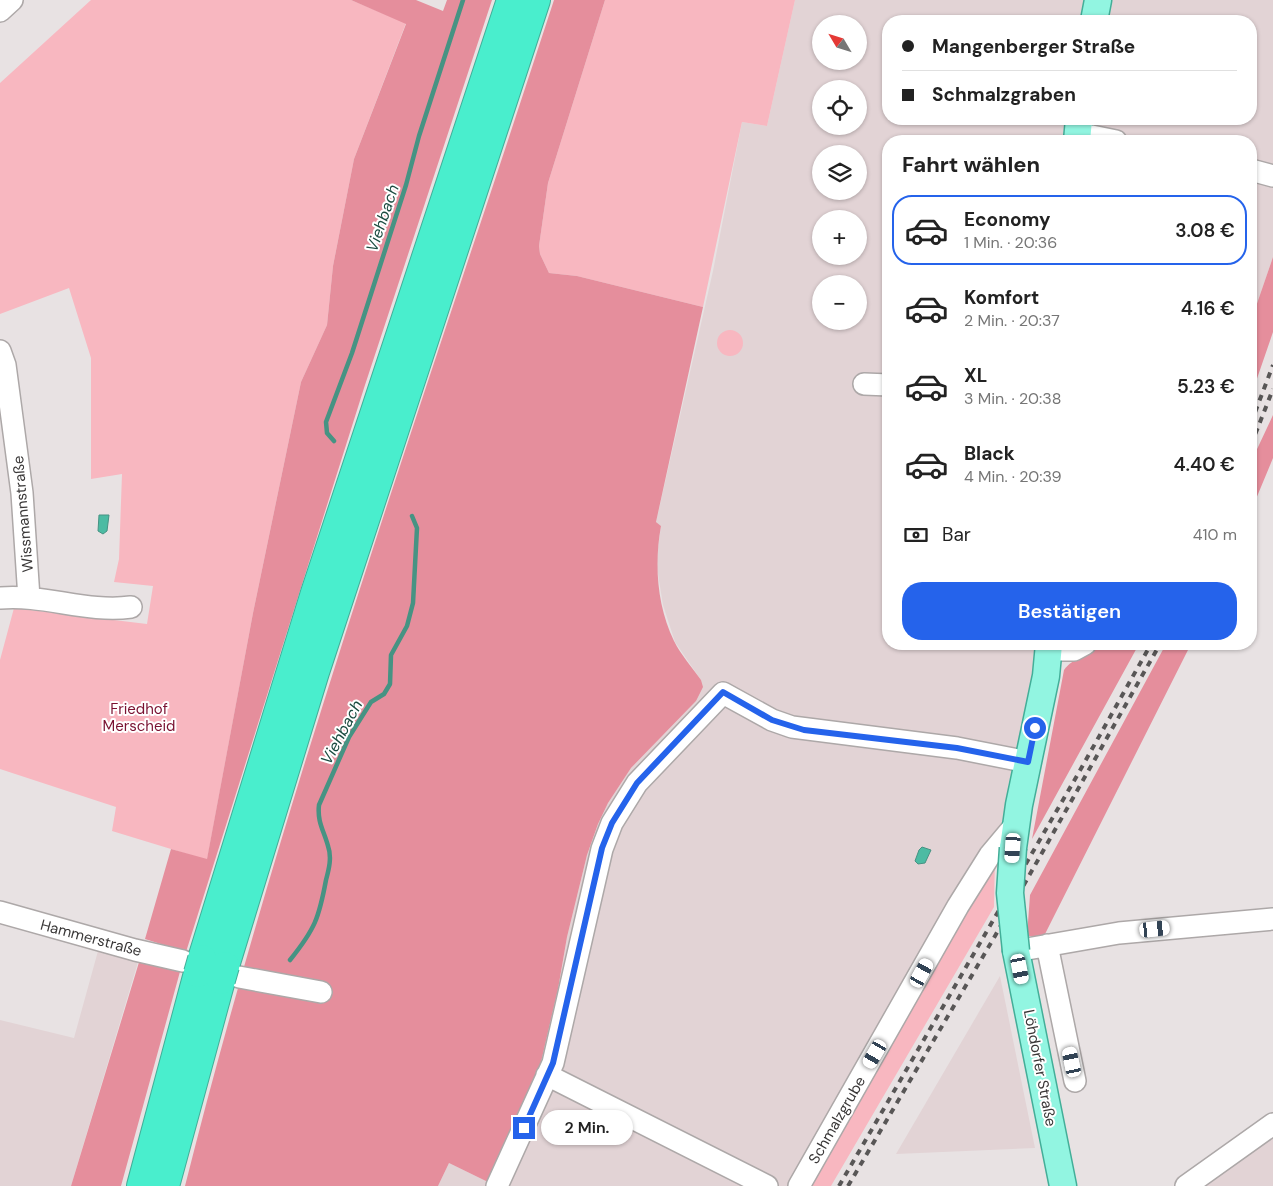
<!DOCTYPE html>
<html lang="de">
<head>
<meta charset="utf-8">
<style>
	:root { --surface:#fff; --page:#f2f2f2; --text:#222; --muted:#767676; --line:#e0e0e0; --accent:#2563eb }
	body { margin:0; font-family:"DM Sans",sans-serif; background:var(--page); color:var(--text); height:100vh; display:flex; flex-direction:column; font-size:19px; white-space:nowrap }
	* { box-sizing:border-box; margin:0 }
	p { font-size:16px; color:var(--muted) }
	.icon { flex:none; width:28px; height:28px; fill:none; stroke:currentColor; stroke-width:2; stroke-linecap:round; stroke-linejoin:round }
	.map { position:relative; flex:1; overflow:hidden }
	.drawer { position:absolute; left:882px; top:135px; width:375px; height:515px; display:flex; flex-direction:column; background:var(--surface); border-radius:20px; box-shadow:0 1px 4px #0004 }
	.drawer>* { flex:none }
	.banner { position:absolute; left:882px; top:15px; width:375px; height:110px; border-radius:20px; box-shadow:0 1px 4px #0004; display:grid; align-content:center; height:110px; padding:0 20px; background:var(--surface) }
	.needle { width:32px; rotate:308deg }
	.fabs { position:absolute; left:812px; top:15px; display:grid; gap:10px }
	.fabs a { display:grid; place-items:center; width:55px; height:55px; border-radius:50%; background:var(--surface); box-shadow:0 1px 4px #0004; font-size:25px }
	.end { position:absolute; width:22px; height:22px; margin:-11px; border:6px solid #2563eb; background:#fff; box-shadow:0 0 0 2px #fff }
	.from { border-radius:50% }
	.bubble { position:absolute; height:35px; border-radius:18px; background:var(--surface); box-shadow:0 1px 4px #0004; font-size:16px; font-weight:600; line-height:35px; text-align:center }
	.car { position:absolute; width:15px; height:30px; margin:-15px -8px; border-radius:6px; box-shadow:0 0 4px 1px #0007; background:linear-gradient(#fff 24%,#345 0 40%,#fff 0 76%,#345 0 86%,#fff 0) }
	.banner b { display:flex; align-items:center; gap:18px; height:48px; font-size:19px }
	.banner b+b { border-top:1px solid var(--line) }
	.banner i { width:12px; height:12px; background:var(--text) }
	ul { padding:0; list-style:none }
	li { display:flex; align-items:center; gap:15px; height:70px; margin:0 10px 8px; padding:0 10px; border:2px solid transparent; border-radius:20px }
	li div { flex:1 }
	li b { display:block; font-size:19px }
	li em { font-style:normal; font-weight:600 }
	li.selected { border-color:var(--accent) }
	li>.icon { width:45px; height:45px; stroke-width:1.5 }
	h2 { padding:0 20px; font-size:22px; line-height:60px }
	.pay { display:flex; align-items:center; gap:12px; height:55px; padding:0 20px; font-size:19px }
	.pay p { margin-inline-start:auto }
	.button { display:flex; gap:10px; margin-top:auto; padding:10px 20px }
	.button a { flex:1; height:58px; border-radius:20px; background:var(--accent); color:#fff; font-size:20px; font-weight:600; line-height:58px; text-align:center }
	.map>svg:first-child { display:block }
	.built { fill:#e2d3d5; fill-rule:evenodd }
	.green { fill:#f8b7c0 }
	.forest { fill:#e58e9c }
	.water { fill:#4cbba3; stroke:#469383 }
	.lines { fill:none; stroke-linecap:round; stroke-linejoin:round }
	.stream { stroke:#469383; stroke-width:4.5 }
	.minor-casing { stroke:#ada8a8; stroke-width:24 }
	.major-casing { stroke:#43ae98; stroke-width:29 }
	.highway-casing { stroke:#43ae98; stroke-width:30 }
	.minor { stroke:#fff; stroke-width:21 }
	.major { stroke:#92f5e1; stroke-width:26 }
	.highway { stroke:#49eecd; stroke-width:28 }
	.rail { stroke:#585656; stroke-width:4; stroke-dasharray:6 6; stroke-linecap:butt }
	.major-bridge-casing { stroke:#43ae98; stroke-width:29; stroke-linecap:butt }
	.highway-bridge-casing { stroke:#43ae98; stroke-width:30; stroke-linecap:butt }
	.major-bridge { stroke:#92f5e1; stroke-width:26 }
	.highway-bridge { stroke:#49eecd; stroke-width:28 }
	.route { stroke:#2563eb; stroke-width:6 }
	.labels { text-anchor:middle; stroke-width:4; stroke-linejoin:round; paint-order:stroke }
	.street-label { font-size:15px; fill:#393737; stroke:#fff }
	.park-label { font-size:15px; fill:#7a1232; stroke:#fff }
	.water-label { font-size:16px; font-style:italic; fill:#1b4b40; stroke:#fff }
</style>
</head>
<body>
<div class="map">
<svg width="1273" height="1186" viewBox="0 0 1273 1186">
	<rect width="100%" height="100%" fill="#e8e2e3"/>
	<path class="built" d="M795 0H1273V257L1251 321V141H889V644H1037L1038 665 1023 732 1008 785 1006 827 794 1186H438L449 1163 490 1183 491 1170 558 989 567 937 587 855 598 824 608 803 631 768 696 701 701 680 675 642 663 605 656 562 661 526 656 522 713 271 742 122 767 126ZM889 21H1251V119H889ZM821 24H859V61H821ZM821 89H859V126H821ZM821 154H859V191H821ZM821 219H859V256H821ZM821 284H859V321H821Z
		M98 951 138 962 71 1186H0V1020L74 1038Z
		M1000 976 1035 1148 896 1154Z
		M1273 1128V1186H1191Z"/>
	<path class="green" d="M91 0H351L406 23 354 159 333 266 327 325 301 382 253 613 207 860 112 831 116 807 0 769V660L14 608 147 624 153 586 114 582 119 559 122 474 91 479V358L69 288 0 314V83Z
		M605 0H795L767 126 742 122 703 307 577 276 549 273 540 254 539 246 548 183Z
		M717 343a13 13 0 1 1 26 0a13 13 0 1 1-26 0Z
		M995 856 994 907 831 1186H803Z"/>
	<path class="forest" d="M351 0H416L443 11 447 0H492L364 388 186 952 145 939 171 849 207 859 253 613 301 382 327 325 333 266 354 159 406 24Z
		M554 0H605L548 183 539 246 540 254 549 273 577 276 703 307 656 522 661 526C654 564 657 606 674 641 681 655 692 667 701 680L703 687 696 701 631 768 608 803 598 824 587 855 567 937 558 989 538 1075 492 1169 496 1172 490 1183 449 1163 438 1186H185C286 785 426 394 554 0Z
		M1273 257V332L1251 396V321Z
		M1273 415V458L1251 511V462Z
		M1099 644H1139L1032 839 1064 670C1073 657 1090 656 1099 644Z
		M1166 644H1191L1044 936H1027L1030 895Z
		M140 959 181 968 121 1186H71Z"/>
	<path class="water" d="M99 515H109L107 531 103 534 98 531Z
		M922 847 931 850 925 863 918 864 915 861 919 850Z"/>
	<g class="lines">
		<path class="stream" d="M334 441 327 433 326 422 352 353 406 185 419 136 463 0
			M290 960C315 929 319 918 326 880 329 869 332 857 328 846 324 831 317 822 319 805L349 737 371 702 384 694 390 684 391 655 407 626 413 603 417 528 412 516"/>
		<g class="minor-casing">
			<path id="minor" d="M0 11 12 0
				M1077 133 1116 141
				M1251 170 1273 176
				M0 351 5 365 22 493 29 598
				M864 384 889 385
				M0 598C44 594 87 613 131 607
				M1049 650H1074L1085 644
				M0 912 135 950 183 961
				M1047 945 1075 1081
				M1016 951 1119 933 1273 919
				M239 977 321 992
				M547 1075 767 1186
				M497 1186 553 1063 602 849 612 823 637 783 723 693 772 720 792 727 957 748 1028 762
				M799 1186 958 906 990 855 1016 824
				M1186 1186 1273 1124"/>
		</g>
		<g class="major-casing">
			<path id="major" d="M1094 21 1098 0
				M1077 141 1079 119
				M1013 848 1019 805 1046 676 1049 644
				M1016 951 1063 1186"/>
		</g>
		<g class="highway-casing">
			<path id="highway" d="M202 959 315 593 511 0
				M225 966 315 672 536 0
				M141 1186 198 973
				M165 1186 221 980"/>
		</g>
		<use href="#minor" class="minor"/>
		<use href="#major" class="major"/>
		<use href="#highway" class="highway"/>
		<path class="rail" d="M1251 423 1273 365
			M1251 445 1273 389
			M839 1186 1078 774 1151 644
			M848 1186 995 936 1160 644"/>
		<g class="major-bridge-casing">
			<path id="major-bridge" d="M1013 848 1010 893 1016 951"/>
		</g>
		<g class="highway-bridge-casing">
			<path id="highway-bridge" d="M198 973 202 959
				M221 980 225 966"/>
		</g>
		<use href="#major-bridge" class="major-bridge"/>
		<use href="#highway-bridge" class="highway-bridge"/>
	</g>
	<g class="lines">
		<path class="route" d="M524 1128 553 1063 602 848 612 823 637 783 723 692 772 720 804 730 957 748 1028 762 1035 728"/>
	</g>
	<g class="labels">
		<g class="street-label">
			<text transform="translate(23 514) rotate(-95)" y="5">Wissmannstraße</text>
			<text transform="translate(91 938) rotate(15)" y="5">Hammerstraße</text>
			<text transform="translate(1040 1068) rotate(79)" y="5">Löhdorfer Straße</text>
			<text transform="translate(837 1120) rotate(-60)" y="5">Schmalzgrube</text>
		</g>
		<g class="park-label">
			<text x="139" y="714">Friedhof<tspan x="139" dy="17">Merscheid</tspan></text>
		</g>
		<g class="water-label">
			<text transform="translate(382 218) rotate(-71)" y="6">Viehbach</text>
			<text transform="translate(341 732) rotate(-62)" y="6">Viehbach</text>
		</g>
	</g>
</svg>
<div class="fabs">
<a><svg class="needle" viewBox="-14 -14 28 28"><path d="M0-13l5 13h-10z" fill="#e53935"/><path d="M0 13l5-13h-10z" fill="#767676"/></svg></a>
<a><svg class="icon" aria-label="locate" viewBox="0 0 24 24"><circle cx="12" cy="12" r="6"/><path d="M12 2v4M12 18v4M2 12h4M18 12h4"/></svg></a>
<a><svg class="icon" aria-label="layers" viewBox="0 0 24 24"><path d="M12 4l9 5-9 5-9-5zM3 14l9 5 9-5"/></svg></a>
<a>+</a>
<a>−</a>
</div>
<i class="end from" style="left:1035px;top:728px"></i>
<i class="end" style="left:524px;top:1128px"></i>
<div class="bubble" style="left:541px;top:1110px;width:92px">2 Min.</div>
<i class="car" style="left:1013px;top:848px;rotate:184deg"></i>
<i class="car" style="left:1155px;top:929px;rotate:84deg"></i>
<i class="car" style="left:1020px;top:969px;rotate:169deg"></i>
<i class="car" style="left:922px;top:973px;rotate:29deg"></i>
<i class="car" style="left:875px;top:1054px;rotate:210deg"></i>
<i class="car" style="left:1072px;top:1062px;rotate:348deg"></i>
<div class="banner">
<b><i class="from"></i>Mangenberger Straße</b>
<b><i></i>Schmalzgraben</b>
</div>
<section class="drawer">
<h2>Fahrt wählen</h2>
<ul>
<li class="selected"><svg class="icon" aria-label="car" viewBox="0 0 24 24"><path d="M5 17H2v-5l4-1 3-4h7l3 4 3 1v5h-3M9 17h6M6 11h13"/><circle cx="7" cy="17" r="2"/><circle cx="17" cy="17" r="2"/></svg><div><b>Economy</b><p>1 Min. · 20:36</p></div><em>3.08 €</em></li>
<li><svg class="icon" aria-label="car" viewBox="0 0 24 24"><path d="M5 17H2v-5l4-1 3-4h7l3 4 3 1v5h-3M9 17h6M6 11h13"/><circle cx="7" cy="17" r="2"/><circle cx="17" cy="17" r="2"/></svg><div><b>Komfort</b><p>2 Min. · 20:37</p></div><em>4.16 €</em></li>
<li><svg class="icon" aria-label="car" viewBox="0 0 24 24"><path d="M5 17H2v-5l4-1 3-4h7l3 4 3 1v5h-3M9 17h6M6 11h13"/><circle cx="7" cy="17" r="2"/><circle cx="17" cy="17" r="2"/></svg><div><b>XL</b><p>3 Min. · 20:38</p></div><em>5.23 €</em></li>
<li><svg class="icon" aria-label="car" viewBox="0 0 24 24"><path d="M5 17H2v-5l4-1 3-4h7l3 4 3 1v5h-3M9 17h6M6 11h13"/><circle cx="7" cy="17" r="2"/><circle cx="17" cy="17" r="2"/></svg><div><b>Black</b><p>4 Min. · 20:39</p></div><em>4.40 €</em></li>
</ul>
<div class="pay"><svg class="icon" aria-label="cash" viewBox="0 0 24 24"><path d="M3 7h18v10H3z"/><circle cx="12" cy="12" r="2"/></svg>Bar<p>410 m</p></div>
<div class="button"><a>Bestätigen</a></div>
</section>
</div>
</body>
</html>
